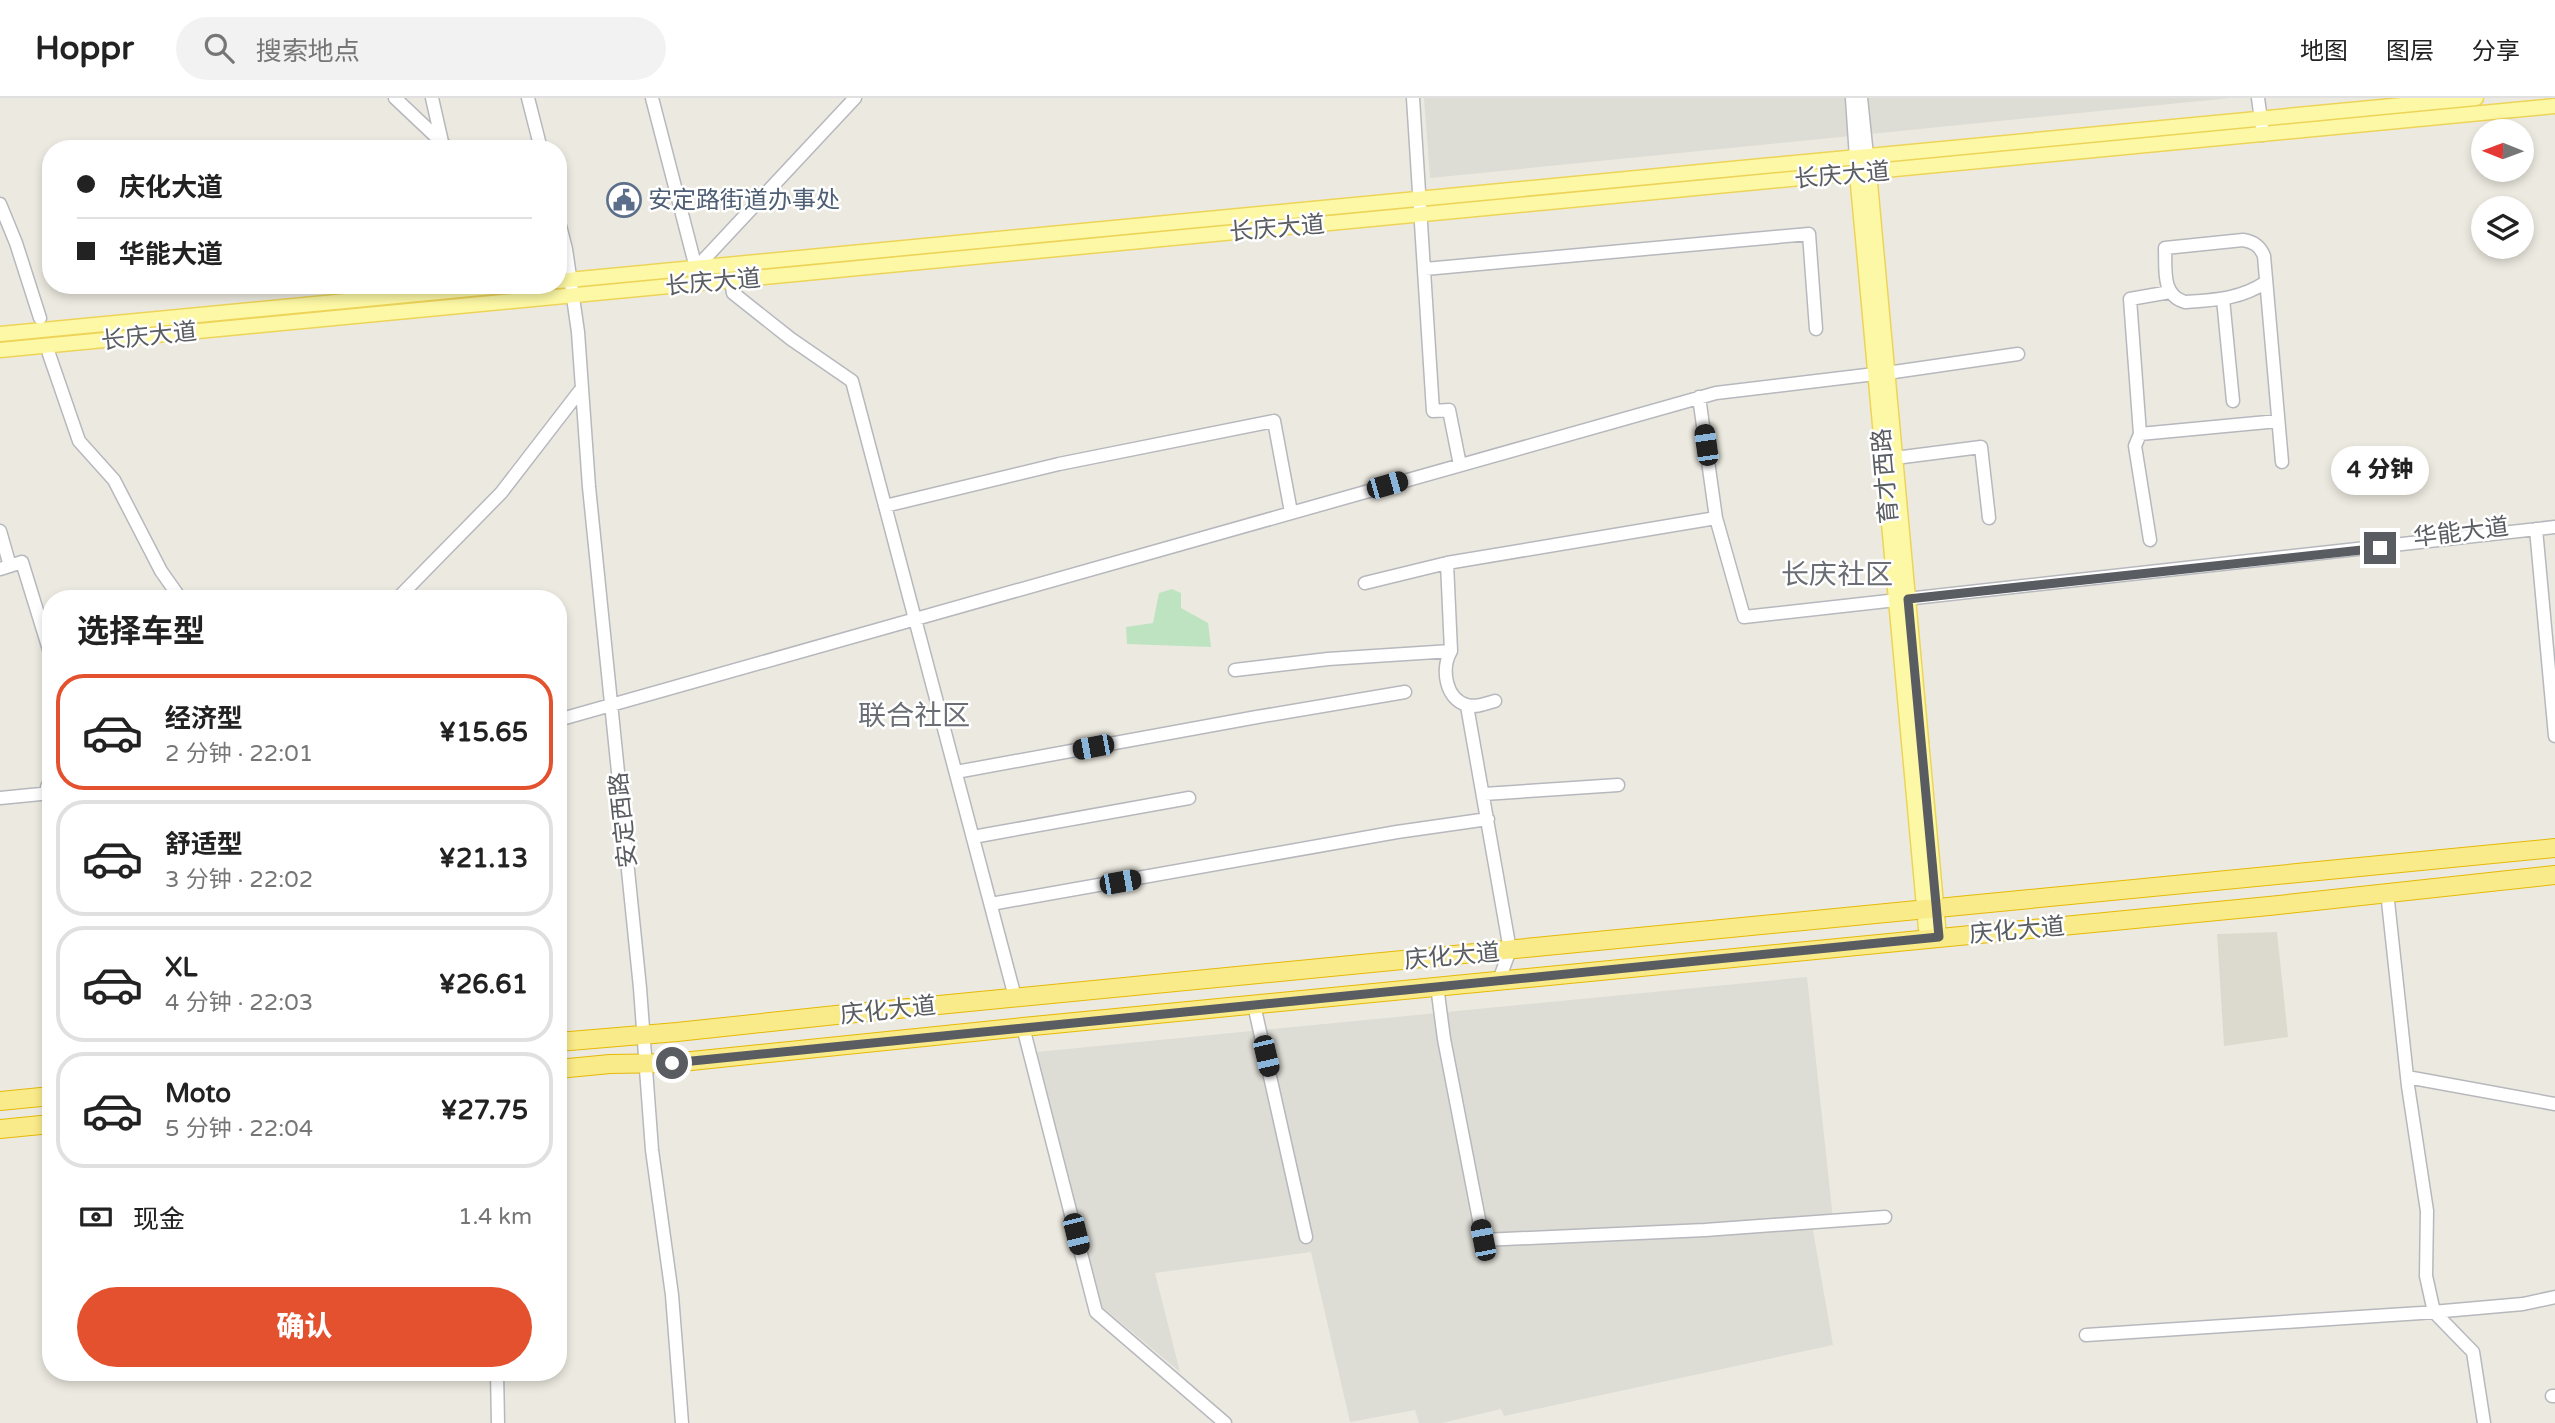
<!DOCTYPE html>
<html lang="zh">
<head>
<meta charset="utf-8">
<style>
	:root { --surface:#fff; --page:#f2f2f2; --text:#222; --muted:#767676; --line:#e0e0e0; --accent:#e3512f }
	body { margin:0; font-family:"Varela Round","Noto Sans SC",sans-serif; background:var(--page); color:var(--text); height:100vh; display:flex; flex-direction:column; font-size:26px; white-space:nowrap }
	* { box-sizing:border-box; margin:0 }
	p { font-size:23px; color:var(--muted) }
	.icon { flex:none; width:38px; height:38px; fill:none; stroke:currentColor; stroke-width:2; stroke-linecap:round; stroke-linejoin:round }
	.map { position:relative; flex:1; overflow:hidden }
	.side { position:absolute; left:42px; top:492px; width:525px; height:791px; display:flex; flex-direction:column; background:var(--surface); border-radius:28px; box-shadow:0 4px 10px #0003 }
	.side>* { flex:none }
	.top-card { position:absolute; left:42px; top:42px; width:525px; height:154px; border-radius:28px; box-shadow:0 4px 10px #0003; display:grid; align-content:center; height:154px; padding:0 35px; background:var(--surface) }
	.needle { width:46px; rotate:271deg }
	.fabs { position:absolute; left:2471px; top:21px; display:grid; gap:14px }
	.fabs a { display:grid; place-items:center; width:63px; height:63px; border-radius:50%; background:var(--surface); box-shadow:0 4px 10px #0003; font-size:35px }
	.end { position:absolute; width:32px; height:32px; margin:-16px; border:9px solid #595c61; background:#fff; box-shadow:0 0 0 4px #fff }
	.from { border-radius:50% }
	.bubble { position:absolute; height:49px; border-radius:24px; background:var(--surface); box-shadow:0 4px 10px #0003; font-size:23px; font-weight:800; line-height:49px; text-align:center }
	.car { position:absolute; width:21px; height:42px; margin:-21px -10px; border-radius:9px; box-shadow:0 0 5px 2px #0007; background:linear-gradient(#222 24%,#8ab4d8 0 40%,#222 0 76%,#8ab4d8 0 86%,#222 0) }
	.top-card b { display:flex; align-items:center; gap:24px; height:66px; font-size:26px }
	.top-card b+b { border-top:2px solid var(--line) }
	.top-card i { width:18px; height:18px; background:var(--text) }
	ul { padding:0; list-style:none }
	li { display:flex; align-items:center; gap:21px; height:116px; margin:0 14px 10px; padding:0 21px; border:4px solid var(--line); border-radius:28px }
	li div { flex:1 }
	li b { display:block; font-size:26px }
	li em { font-style:normal; font-weight:800 }
	li.current { border-color:var(--accent) }
	li>.icon { width:63px; height:63px; stroke-width:1.5 }
	h2 { padding:0 35px; font-size:32px; line-height:84px }
	.pay { display:flex; align-items:center; gap:18px; height:77px; padding:0 35px; font-size:26px }
	.pay p { margin-inline-start:auto }
	.cta { display:flex; gap:14px; margin-top:auto; padding:14px 35px }
	.cta a { flex:1; height:80px; border-radius:42px; background:var(--accent); color:#fff; font-size:28px; font-weight:800; line-height:80px; text-align:center }
	header { display:flex; align-items:center; gap:42px; box-sizing:border-box; height:98px; padding:0 35px; background:var(--surface); border-bottom:2px solid var(--line) }
	header strong { font-size:33px }
	nav { display:flex; gap:38px; margin-inline-start:auto; font-size:24px }
	.search { width:490px; height:63px; background:var(--page); display:flex; align-items:center; gap:18px; box-sizing:border-box; padding:0 24px; border-radius:38px; color:var(--muted); font-size:26px }
	.map>svg:first-child { display:block }
	.industrial { fill:#dddcd5 }
	.education { fill:#dcdace }
	.green { fill:#bde3c1 }
	.lines { fill:none; stroke-linecap:round; stroke-linejoin:round }
	.minor-casing { stroke:#b6b8bd; stroke-width:15 }
	.major-casing { stroke:#edd458; stroke-width:17 }
	.highway-casing { stroke:#e5b907; stroke-width:20 }
	.minor { stroke:#fff; stroke-width:12 }
	.major { stroke:#fcf8a5; stroke-width:14 }
	.highway { stroke:#f9ea8a; stroke-width:18 }
	.route { stroke:#595c61; stroke-width:9 }
	.labels { text-anchor:middle; stroke-width:5; stroke-linejoin:round; paint-order:stroke }
	.street-label { font-size:24px; fill:#595c61; stroke:#fff }
	.service-label { font-size:24px; fill:#4e5e75; stroke:#fff; text-anchor:start }
	.quarter-label { font-size:28px; fill:#6a6d73; stroke:#fff }
</style>
</head>
<body>
<header>
<strong>Hoppr</strong>
<div class="search"><svg class="icon" aria-label="search" viewBox="0 0 24 24"><circle cx="10" cy="10" r="6"/><path d="M15 15l6 6"/></svg>搜索地点</div>
<nav><a>地图</a><a>图层</a><a>分享</a></nav>
</header>
<div class="map">
<svg width="2555" height="1325" viewBox="0 0 2555 1325">
	<rect width="100%" height="100%" fill="#eceae0"/>
	<path class="industrial" d="M1424 0H2230L1430 80Z
		M1807 879 1833 1121H1811L1833 1247 1504 1318 1501 1311 1442 1325H1419L1415 1312 1350 1324 1311 1154 1155 1175 1180 1274 1101 1208 1037 954Z"/>
	<path class="education" d="M2277 834 2288 939 2224 948 2217 836Z"/>
	<path class="green" d="M1172 491 1181 495V510L1208 525 1211 549 1127 546 1126 529 1153 525 1159 495Z"/>
	<g class="lines">
		<g class="minor-casing">
			<path id="minor" d="M395 0 449 51
				M432 0 442 44
				M528 0 541 51
				M652 0 696 170
				M1413 0 1433 313 1449 312 1460 367
				M1852 0 1857 75
				M1861 0 1868 67
				M2258 0 2263 37
				M0 106 16 145 40 220
				M558 120 566 151 578 234 589 389 640 890 652 1052 672 1197 682 1325
				M696 170 855 0
				M1425 171 1809 136 1816 231
				M731 183 733 195 791 241 852 283 1015 899
				M2266 184C2241 201 2215 202 2185 204 2161 197 2166 171 2165 150L2243 142C2254 144 2260 148 2264 158L2282 364
				M2223 201 2233 303
				M49 256 79 343 114 382 161 473 180 500
				M1887 275 2018 256
				M1699 299 1716 420 1744 519 2555 429
				M2140 336 2278 323
				M1895 360 1981 349 1989 420
				M885 408 1059 366 1274 323 1291 414
				M2536 431 2555 638
				M0 433 10 468
				M2150 442 2135 348 2140 336 2130 201 2170 194
				M1447 465 1451 553C1441 570 1445 601 1467 607 1476 610 1487 605 1495 603
				M0 471 22 464 51 558
				M1365 485 1447 465 1716 420
				M398 500 501 395 582 290
				M1235 572 1328 561 1451 553
				M1467 608 1510 852 1499 882
				M558 622 1716 295 1875 276
				M956 674 1257 619 1405 594
				M47 689 51 682
				M1484 696 1618 687
				M0 700 51 695
				M973 739 1189 700
				M2387 794 2408 988 2427 1113 2426 1178 2434 1214 2473 1254 2484 1325
				M991 806 1397 734 1488 721
				M1437 888 1444 941 1483 1142 1705 1132 1885 1119
				M1254 907 1306 1139
				M1023 929 1096 1214 1225 1325
				M2407 979 2555 1006
				M2086 1237 2421 1215 2523 1206 2555 1199
				M497 1274 498 1325
				M2552 1298H2555"/>
		</g>
		<g class="major-casing">
			<path id="major" d="M1869 74 1939 839
				M1857 75 1927 841
				M558 183 2476 0
				M0 236 513 187
				M0 252 2555 8"/>
		</g>
		<g class="highway-casing">
			<path id="highway" d="M558 944 677 934 836 917 2555 750
				M558 971 610 966 672 965 1023 929 2269 808 2555 777
				M0 1003 51 998
				M0 1031 51 1026"/>
		</g>
		<use href="#minor" class="minor"/>
		<use href="#major" class="major"/>
		<use href="#highway" class="highway"/>
	</g>
	<g class="lines">
		<path class="route" d="M672 965 1939 839 1908 501 2380 450"/>
	</g>
	<defs>
		<g id="civic-ring" transform="scale(1.75)"><circle r="9.5" fill="#fff" stroke="#5c6f8a" stroke-width="1.5"/><path d="M-.6-6.5H3V-4.5H.6V-3L4-1V1h2V6H-6V1h2V-1L-.6-3ZM-1.2 2.5V6h2.4V2.5Z" fill="#5c6f8a"/></g>
	</defs>
	<g fill-rule="evenodd">
		<use href="#civic-ring" x="624" y="102"/>
	</g>
	<g class="labels">
		<g class="street-label">
			<text transform="translate(1842 77) rotate(-5)" y="8">长庆大道</text>
			<text transform="translate(1277 130) rotate(-5)" y="8">长庆大道</text>
			<text transform="translate(713 184) rotate(-5)" y="8">长庆大道</text>
			<text transform="translate(149 238) rotate(-6)" y="8">长庆大道</text>
			<text transform="translate(1885 378) rotate(-95)" y="8">育才西路</text>
			<text transform="translate(2461 434) rotate(-7)" y="8">华能大道</text>
			<text transform="translate(623 722) rotate(-96)" y="8">安定西路</text>
			<text transform="translate(2017 832) rotate(-5)" y="8">庆化大道</text>
			<text transform="translate(1452 858) rotate(-5)" y="8">庆化大道</text>
			<text transform="translate(888 912) rotate(-6)" y="8">庆化大道</text>
		</g>
		<g class="service-label">
			<text x="648" y="110">安定路街道办事处</text>
		</g>
		<g class="quarter-label">
			<text x="1837" y="486">长庆社区</text>
			<text x="914" y="627">联合社区</text>
		</g>
	</g>
</svg>
<div class="fabs">
<a><svg class="needle" viewBox="-14 -14 28 28"><path d="M0-13l5 13h-10z" fill="#e53935"/><path d="M0 13l5-13h-10z" fill="#767676"/></svg></a>
<a><svg class="icon" aria-label="layers" viewBox="0 0 24 24"><path d="M12 4l9 5-9 5-9-5zM3 14l9 5 9-5"/></svg></a>
</div>
<i class="end from" style="left:672px;top:965px"></i>
<i class="end" style="left:2380px;top:450px"></i>
<div class="bubble" style="left:2331px;top:348px;width:98px">4 分钟</div>
<i class="car" style="left:1706px;top:347px;rotate:352deg"></i>
<i class="car" style="left:1387px;top:387px;rotate:74deg"></i>
<i class="car" style="left:1093px;top:649px;rotate:259deg"></i>
<i class="car" style="left:1120px;top:784px;rotate:80deg"></i>
<i class="car" style="left:1266px;top:958px;rotate:167deg"></i>
<i class="car" style="left:1076px;top:1136px;rotate:166deg"></i>
<i class="car" style="left:1483px;top:1142px;rotate:349deg"></i>
<div class="top-card">
<b><i class="from"></i>庆化大道</b>
<b><i></i>华能大道</b>
</div>
<section class="side">
<h2>选择车型</h2>
<ul>
<li class="current"><svg class="icon" aria-label="car" viewBox="0 0 24 24"><path d="M5 17H2v-5l4-1 3-4h7l3 4 3 1v5h-3M9 17h6M6 11h13"/><circle cx="7" cy="17" r="2"/><circle cx="17" cy="17" r="2"/></svg><div><b>经济型</b><p>2 分钟 · 22:01</p></div><em>¥15.65</em></li>
<li><svg class="icon" aria-label="car" viewBox="0 0 24 24"><path d="M5 17H2v-5l4-1 3-4h7l3 4 3 1v5h-3M9 17h6M6 11h13"/><circle cx="7" cy="17" r="2"/><circle cx="17" cy="17" r="2"/></svg><div><b>舒适型</b><p>3 分钟 · 22:02</p></div><em>¥21.13</em></li>
<li><svg class="icon" aria-label="car" viewBox="0 0 24 24"><path d="M5 17H2v-5l4-1 3-4h7l3 4 3 1v5h-3M9 17h6M6 11h13"/><circle cx="7" cy="17" r="2"/><circle cx="17" cy="17" r="2"/></svg><div><b>XL</b><p>4 分钟 · 22:03</p></div><em>¥26.61</em></li>
<li><svg class="icon" aria-label="car" viewBox="0 0 24 24"><path d="M5 17H2v-5l4-1 3-4h7l3 4 3 1v5h-3M9 17h6M6 11h13"/><circle cx="7" cy="17" r="2"/><circle cx="17" cy="17" r="2"/></svg><div><b>Moto</b><p>5 分钟 · 22:04</p></div><em>¥27.75</em></li>
</ul>
<div class="pay"><svg class="icon" aria-label="cash" viewBox="0 0 24 24"><path d="M3 7h18v10H3z"/><circle cx="12" cy="12" r="2"/></svg>现金<p>1.4 km</p></div>
<div class="cta"><a>确认</a></div>
</section>
</div>
</body>
</html>
